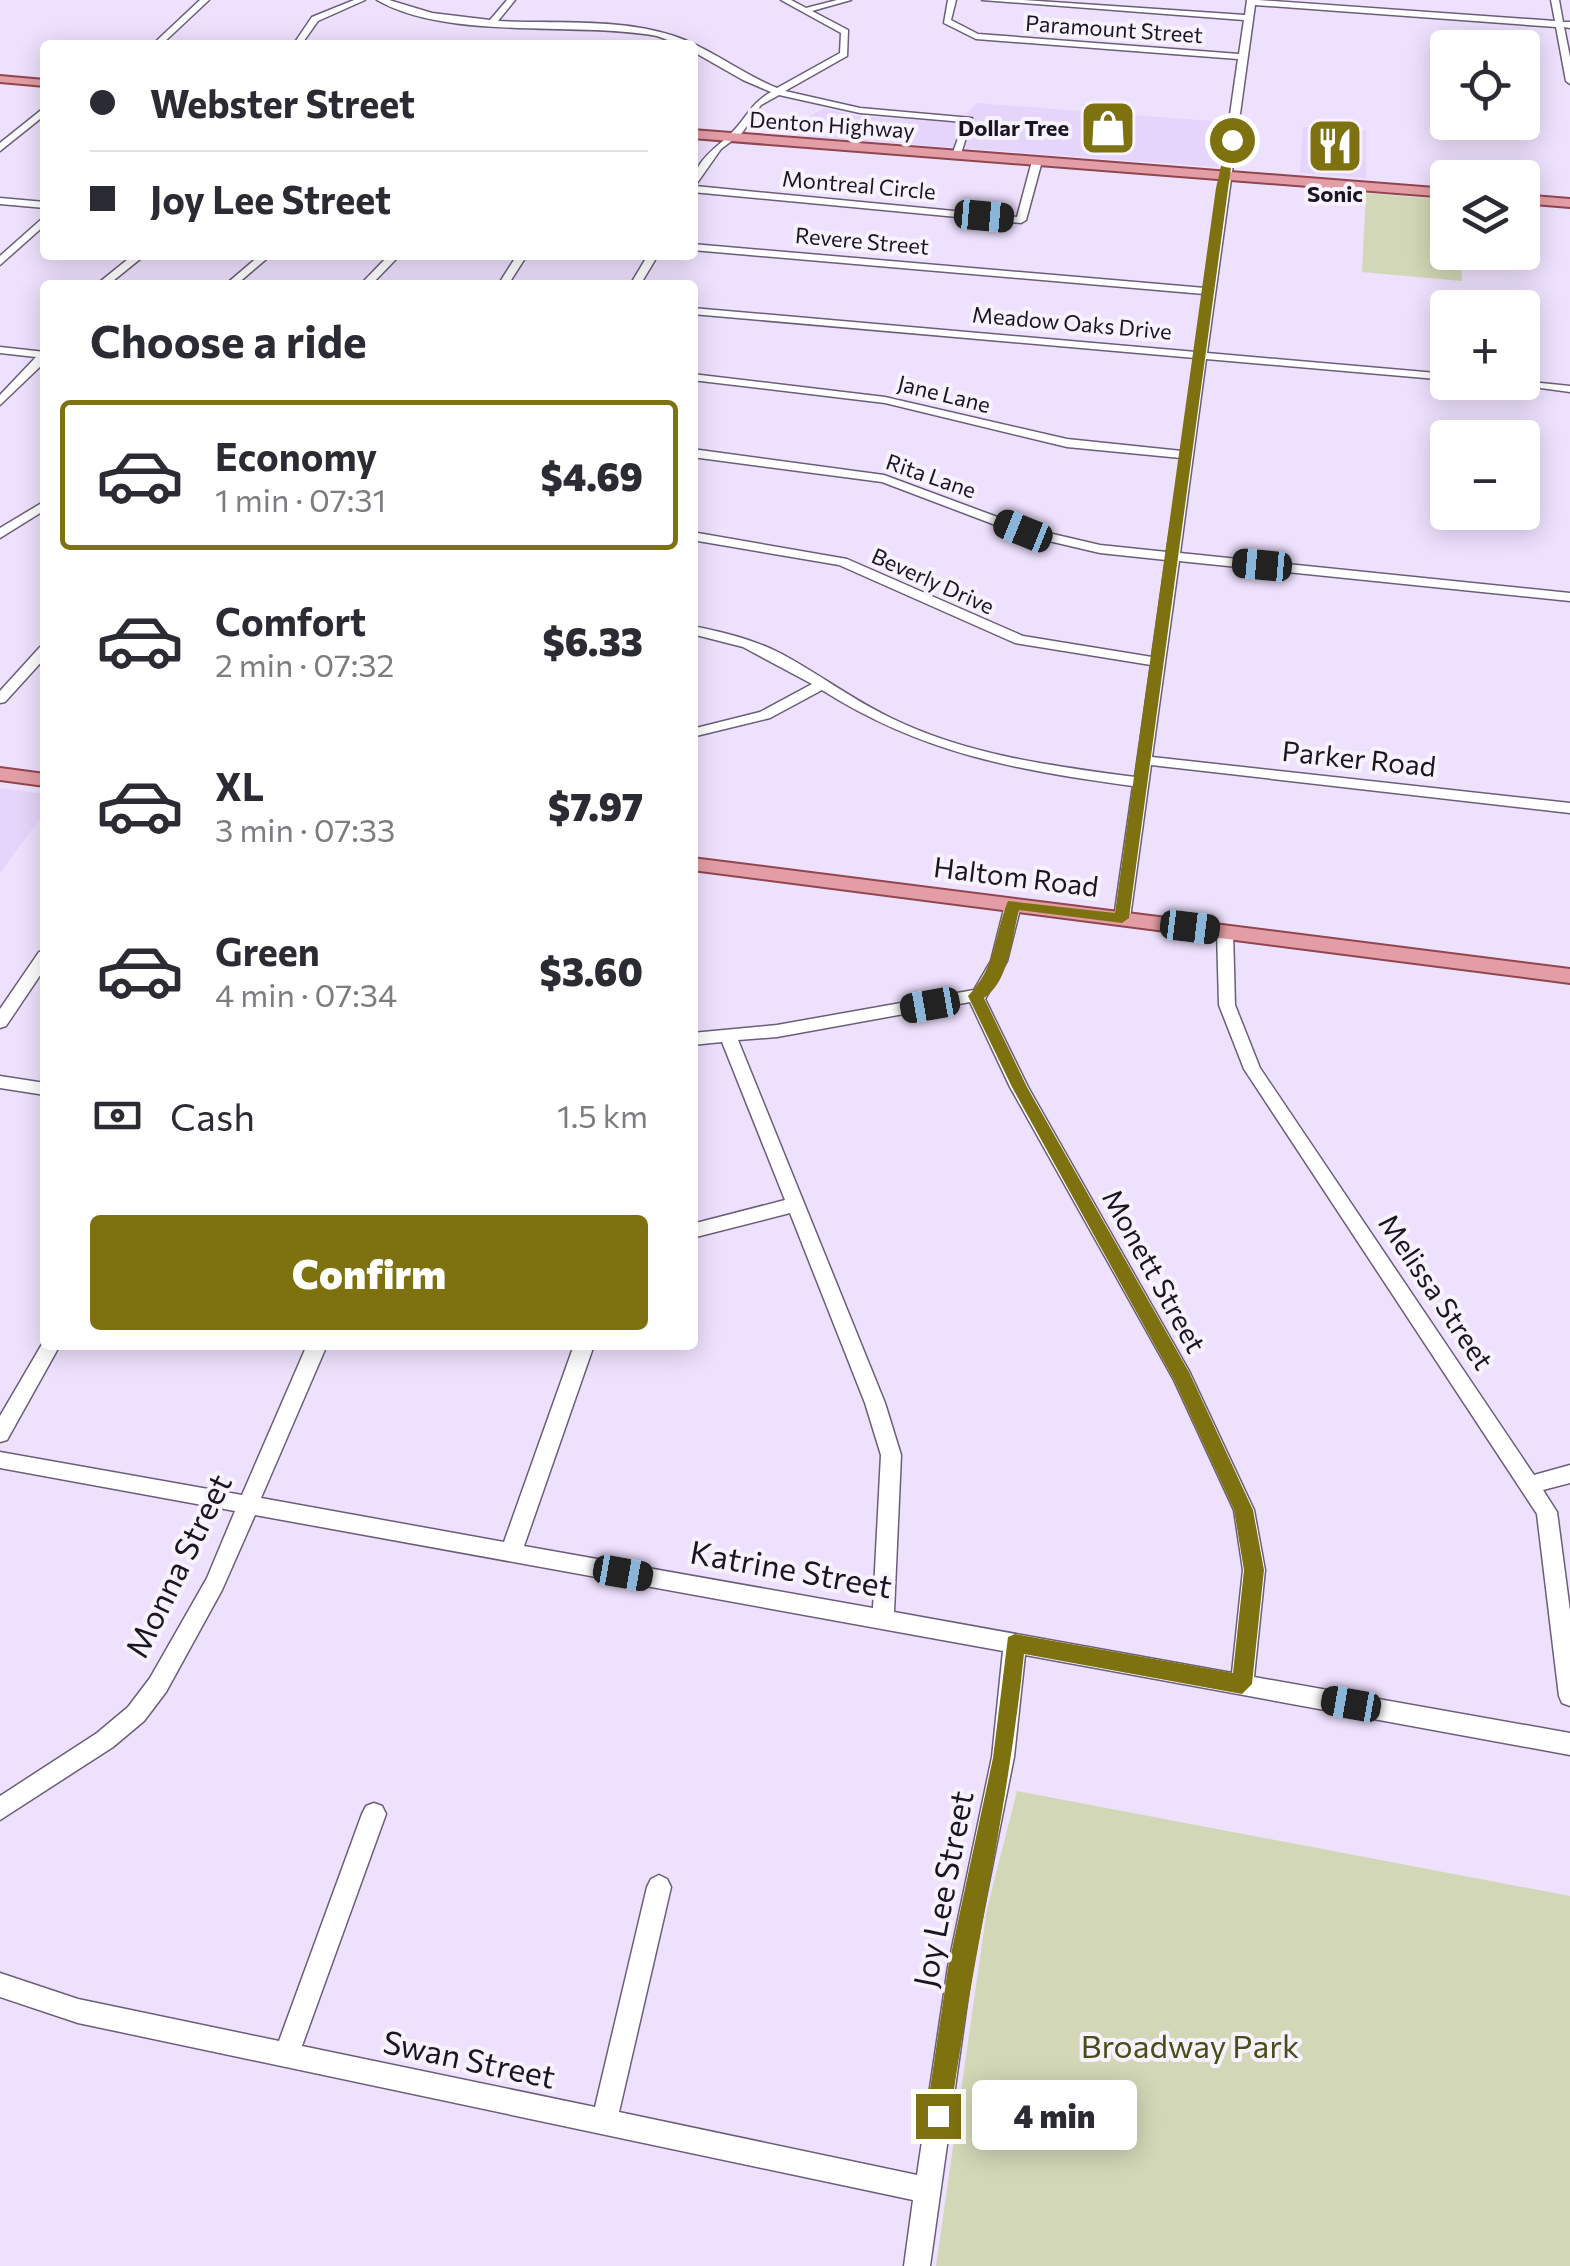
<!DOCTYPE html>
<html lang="en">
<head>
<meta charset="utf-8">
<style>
	:root { --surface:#fff; --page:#f2f2f3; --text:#2b2b33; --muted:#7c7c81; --line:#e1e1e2; --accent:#7e7110 }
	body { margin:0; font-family:Commissioner,sans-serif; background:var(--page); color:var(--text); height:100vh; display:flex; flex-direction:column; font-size:38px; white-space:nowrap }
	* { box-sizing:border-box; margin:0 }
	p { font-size:32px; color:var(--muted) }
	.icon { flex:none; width:55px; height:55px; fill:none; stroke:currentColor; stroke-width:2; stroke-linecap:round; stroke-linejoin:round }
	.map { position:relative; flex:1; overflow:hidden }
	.side { position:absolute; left:40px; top:280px; width:658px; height:1070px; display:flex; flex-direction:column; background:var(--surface); border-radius:10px; box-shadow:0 5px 25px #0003 }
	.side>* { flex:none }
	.top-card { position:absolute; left:40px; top:40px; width:658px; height:220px; border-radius:10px; box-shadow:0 5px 25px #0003; display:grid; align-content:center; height:220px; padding:0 50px; background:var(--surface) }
	.fabs { position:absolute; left:1430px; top:30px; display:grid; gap:20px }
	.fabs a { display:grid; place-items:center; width:110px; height:110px; border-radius:10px; background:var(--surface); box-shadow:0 5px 25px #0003; font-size:50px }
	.end { position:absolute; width:45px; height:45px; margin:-22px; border:12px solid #7e7110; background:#fff; box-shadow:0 0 0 5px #fff }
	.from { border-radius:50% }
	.bubble { position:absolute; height:70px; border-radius:10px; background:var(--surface); box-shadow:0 5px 25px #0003; font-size:32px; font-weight:800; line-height:70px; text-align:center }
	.car { position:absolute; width:30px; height:60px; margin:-30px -15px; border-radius:12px; box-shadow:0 0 8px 2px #0007; background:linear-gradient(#222 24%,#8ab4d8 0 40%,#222 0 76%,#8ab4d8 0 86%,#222 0) }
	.top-card b { display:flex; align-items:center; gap:35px; height:95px; font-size:38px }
	.top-card b+b { border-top:2px solid var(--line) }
	.top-card i { width:25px; height:25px; background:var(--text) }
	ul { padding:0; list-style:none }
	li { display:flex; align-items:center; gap:30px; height:150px; margin:0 20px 15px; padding:0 30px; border:5px solid transparent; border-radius:10px }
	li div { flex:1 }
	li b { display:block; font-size:38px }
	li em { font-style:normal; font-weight:800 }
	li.selected { border-color:var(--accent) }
	li>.icon { width:90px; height:90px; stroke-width:1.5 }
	h2 { padding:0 50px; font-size:45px; line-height:120px }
	.pay { display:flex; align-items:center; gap:25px; height:110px; padding:0 50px; font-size:38px }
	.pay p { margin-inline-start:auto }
	.cta { display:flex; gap:20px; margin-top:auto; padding:20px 50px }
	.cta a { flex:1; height:115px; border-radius:10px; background:var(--accent); color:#fff; font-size:40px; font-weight:800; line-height:115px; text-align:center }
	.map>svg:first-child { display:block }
	.built { fill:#e6d5fa }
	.green { fill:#d2d7b7 }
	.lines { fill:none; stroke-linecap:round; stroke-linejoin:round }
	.minor-casing { stroke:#6a5e78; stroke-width:3 }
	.major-casing { stroke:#91454f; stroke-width:4 }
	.minor { fill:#fff; fill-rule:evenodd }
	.major { fill:#e39ea5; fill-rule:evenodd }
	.route { fill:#7e7110 }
	.labels { text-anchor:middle; stroke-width:8; stroke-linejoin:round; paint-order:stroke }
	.far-street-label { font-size:22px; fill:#1a1620; stroke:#f7f2fe }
	.far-poi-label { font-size:22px; font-weight:bold; fill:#1a1620; stroke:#f7f2fe; text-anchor:end }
	.street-label { font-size:28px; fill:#1a1620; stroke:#f7f2fe }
	.near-street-label { font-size:32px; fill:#1a1620; stroke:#f7f2fe }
	.near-park-label { font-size:32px; fill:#484e18; stroke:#f7f2fe }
</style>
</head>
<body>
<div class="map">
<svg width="1570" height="2266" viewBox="0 0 1570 2266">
	<rect width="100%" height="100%" fill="#eee1fe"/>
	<path class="built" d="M977 103 1226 122 1217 167 796 136 805 119 824 108 856 116 958 122Z
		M1303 127 1366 131V178L1300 173Z
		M0 788 45 794V812L0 873Z"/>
	<path class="green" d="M1366 193 1447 200 1448 252 1461 253 1462 281 1362 272Z
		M1017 1791 1570 1896V2266H936L987 1909Z"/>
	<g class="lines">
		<g class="minor-casing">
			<path id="minor" d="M200 0H209L161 45H152Z
				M354 0H365L318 21 301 45H293L312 17Z
				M377 0H389L432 13 490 20 507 0H515L498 21C555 24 620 18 674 36 710 48 742 74 777 88L840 53 841 33 781 0H791L806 8 837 0H851L812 11 848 30 847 56 785 91 860 108 972 118 960 157 952 155 964 122 860 113 779 95 761 105 742 133 721 149 695 186 1017 217 1032 161 1037 158 1042 161 1026 220 1021 223 692 192C692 158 718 149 737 127 750 112 752 103 771 92L743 80 692 51V45H681L657 36C575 21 448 41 377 0Z
				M948 0H956L951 20 978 34 1239 54 1244 20 982 0H1023L1245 15 1247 0H1258L1555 21 1551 0H1559L1563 22H1570V28L1564 27 1570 57V84L1566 81 1556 27 1255 5 1207 353 1448 374V380L1206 359 1180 553 1570 593V601L1179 561 1152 757 1570 803V813L1151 765 1130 918 1122 923 1114 918 1133 786C1017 770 923 754 822 690L770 718 692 737V729L760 712 812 684 743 647 692 634V626C723 632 752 639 780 653 818 673 851 699 891 718 967 755 1051 766 1135 777L1151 665 1015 643 839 565 692 540V532L847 559 1023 636 1152 657 1166 560 1100 553 1019 534 882 482 692 457V449L884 475 1027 528 1100 545 1167 552 1181 458 1067 447 885 403 692 380V374L885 397 1067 439 1182 451 1195 358 692 314V308L1196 352 1204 294 692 250V244L1205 288 1238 59 976 39 944 23Z
				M45 107V115L0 151V143Z
				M0 198 45 202V208L0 204Z
				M45 216V225L0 265V256Z
				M133 255H145L108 285H96Z
				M260 255H271L236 285H225Z
				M389 255H400L371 285H360Z
				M517 255H527L508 285H498Z
				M648 255H658L640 285H630Z
				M0 347 45 352V362L0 405V395L36 357 0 353Z
				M1522 381 1570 386V392L1497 382Z
				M45 501V510L0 538V528Z
				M45 646V658L5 702 0 703V691L40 647Z
				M1013 900 1021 905 1007 961 985 999 1028 1087 1189 1371 1254 1510 1265 1570 1254 1677 1570 1733V1755L1025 1655 1014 1757 972 1967 930 2266H904L913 2200 78 2023 0 1997V1973L78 1999 279 2041 362 1814 366 1806 374 1803 382 1806 386 1814 302 2046 595 2107 647 1887 651 1879 659 1875 667 1879 671 1887 619 2112 917 2175 948 1967 992 1757 1003 1651 255 1515 222 1590 166 1692 144 1721 113 1747 0 1820V1796L97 1733 128 1707 150 1678 207 1578 235 1511 0 1468V1452L242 1495 307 1345H327L261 1498 504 1542 574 1345H594L524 1546 873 1608 881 1455 865 1403 790 1213 692 1238V1224L785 1200 722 1042 692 1045V1033L777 1025 974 990 991 961 1005 905ZM970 1002 1010 1087 1174 1380 1234 1510 1243 1570 1232 1673 894 1612 901 1455 885 1403 738 1040 777 1037Z
				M1225 926 1233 931 1235 1005 1260 1068 1534 1475 1570 1465V1483L1543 1490 1557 1512 1570 1611V1706L1562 1703 1559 1696 1537 1514 1244 1069 1219 1005 1217 931Z
				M45 951V968L6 1026 0 1028V1009L39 952Z
				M0 1076 45 1083V1095L0 1088Z
				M45 1339V1345H60L7 1440 0 1442V1416Z"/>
		</g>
		<g class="major-casing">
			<path id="major" d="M0 76 45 80V86L0 82Z
				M692 130 1448 189V197L692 138Z
				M1522 195 1570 199V207L1522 203Z
				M0 768 45 774V786L0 780Z
				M692 858 1570 969V983L692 870Z"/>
		</g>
		<use href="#minor" class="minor"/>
		<use href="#major" class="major"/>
	</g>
	<path class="route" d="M1235 138 1129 918 1122 923 1019 910C1012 937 1009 982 984 998L1027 1087 1189 1372 1253 1510 1264 1570 1252 1684 1242 1694 1024 1654C1008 1809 972 1961 950 2116L938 2128 926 2116 948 1968 993 1758 1008 1637 1015 1634 1233 1673 1244 1570 1234 1510 1174 1380 1012 1087 968 996C997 966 993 938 1008 901L1115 913 1216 188 1227 140Z"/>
	<defs>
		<g id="shop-square" transform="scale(2.875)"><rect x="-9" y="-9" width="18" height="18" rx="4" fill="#7e7110" stroke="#f7f2fe"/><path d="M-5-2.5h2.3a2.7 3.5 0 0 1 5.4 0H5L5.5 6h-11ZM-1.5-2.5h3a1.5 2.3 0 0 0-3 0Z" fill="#fff"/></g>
		<g id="restaurant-square" transform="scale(2.875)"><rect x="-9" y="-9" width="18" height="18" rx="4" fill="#7e7110" stroke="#f7f2fe"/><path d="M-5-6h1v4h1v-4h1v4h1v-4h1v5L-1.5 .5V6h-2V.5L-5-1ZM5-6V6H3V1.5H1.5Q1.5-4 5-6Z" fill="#fff"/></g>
	</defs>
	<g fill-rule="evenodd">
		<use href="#shop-square" x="1108" y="128"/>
		<use href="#restaurant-square" x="1335" y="146"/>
	</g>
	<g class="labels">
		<g class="far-street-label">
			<text transform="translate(1114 29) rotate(4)" y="8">Paramount Street</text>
			<text transform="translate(832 125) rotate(4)" y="8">Denton Highway</text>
			<text transform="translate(859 185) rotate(5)" y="8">Montreal Circle</text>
			<text transform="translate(862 241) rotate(5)" y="8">Revere Street</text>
			<text transform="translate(1072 323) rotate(5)" y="8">Meadow Oaks Drive</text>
			<text transform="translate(944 394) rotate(14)" y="8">Jane Lane</text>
			<text transform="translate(931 476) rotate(19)" y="8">Rita Lane</text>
			<text transform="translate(933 581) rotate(24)" y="8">Beverly Drive</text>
		</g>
		<g class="far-poi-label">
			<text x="1069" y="136">Dollar Tree</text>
			<text x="1335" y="202" text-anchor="middle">Sonic</text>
		</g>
		<g class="street-label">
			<text transform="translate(1359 759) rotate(6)" y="10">Parker Road</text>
			<text transform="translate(1016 877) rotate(7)" y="10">Haltom Road</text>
			<text transform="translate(1154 1271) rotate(61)" y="10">Monett Street</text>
			<text transform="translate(1436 1292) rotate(56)" y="10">Melissa Street</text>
		</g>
		<g class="near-street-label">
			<text transform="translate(179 1566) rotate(-64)" y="11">Monna Street</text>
			<text transform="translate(791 1570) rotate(10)" y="11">Katrine Street</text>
			<text transform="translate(944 1889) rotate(-79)" y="11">Joy Lee Street</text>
			<text transform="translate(469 2060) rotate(12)" y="11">Swan Street</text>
		</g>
		<g class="near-park-label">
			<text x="1190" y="2058">Broadway Park</text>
		</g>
	</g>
</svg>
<div class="fabs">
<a><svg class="icon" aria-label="locate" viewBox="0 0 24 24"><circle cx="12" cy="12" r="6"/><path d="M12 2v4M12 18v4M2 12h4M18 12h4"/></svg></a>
<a><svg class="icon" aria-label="layers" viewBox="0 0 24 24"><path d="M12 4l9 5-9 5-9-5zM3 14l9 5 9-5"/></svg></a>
<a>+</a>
<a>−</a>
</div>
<i class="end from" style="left:1232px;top:140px"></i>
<i class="end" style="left:938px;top:2116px"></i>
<div class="bubble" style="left:972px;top:2080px;width:165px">4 min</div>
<i class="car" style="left:984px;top:216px;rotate:95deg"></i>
<i class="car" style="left:1023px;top:531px;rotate:292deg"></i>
<i class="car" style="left:1262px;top:565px;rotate:275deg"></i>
<i class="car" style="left:1190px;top:927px;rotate:97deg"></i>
<i class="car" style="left:930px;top:1005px;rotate:260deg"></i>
<i class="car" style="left:623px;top:1573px;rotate:100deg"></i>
<i class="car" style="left:1351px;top:1704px;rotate:280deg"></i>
<div class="top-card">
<b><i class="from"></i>Webster Street</b>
<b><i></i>Joy Lee Street</b>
</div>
<section class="side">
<h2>Choose a ride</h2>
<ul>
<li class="selected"><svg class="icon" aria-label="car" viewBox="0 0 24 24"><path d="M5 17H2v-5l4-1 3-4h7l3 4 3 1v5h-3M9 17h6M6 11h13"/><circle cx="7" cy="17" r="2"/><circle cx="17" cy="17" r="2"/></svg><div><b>Economy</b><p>1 min · 07:31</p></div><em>$4.69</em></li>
<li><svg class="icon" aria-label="car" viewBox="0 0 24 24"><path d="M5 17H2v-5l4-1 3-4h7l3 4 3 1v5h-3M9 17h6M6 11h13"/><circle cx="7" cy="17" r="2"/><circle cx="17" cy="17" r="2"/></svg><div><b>Comfort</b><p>2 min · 07:32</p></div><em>$6.33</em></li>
<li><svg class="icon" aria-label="car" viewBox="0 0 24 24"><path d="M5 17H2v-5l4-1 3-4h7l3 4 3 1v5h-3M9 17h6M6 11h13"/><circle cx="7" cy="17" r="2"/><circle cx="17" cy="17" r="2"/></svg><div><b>XL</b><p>3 min · 07:33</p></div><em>$7.97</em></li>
<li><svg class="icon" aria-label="car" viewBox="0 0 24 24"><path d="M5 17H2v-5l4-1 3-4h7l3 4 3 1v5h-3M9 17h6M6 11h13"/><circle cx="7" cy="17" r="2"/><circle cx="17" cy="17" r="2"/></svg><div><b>Green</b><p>4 min · 07:34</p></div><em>$3.60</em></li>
</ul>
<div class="pay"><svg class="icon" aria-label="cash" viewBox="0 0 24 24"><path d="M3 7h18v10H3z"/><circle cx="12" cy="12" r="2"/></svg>Cash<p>1.5 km</p></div>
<div class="cta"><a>Confirm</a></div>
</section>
</div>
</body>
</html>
